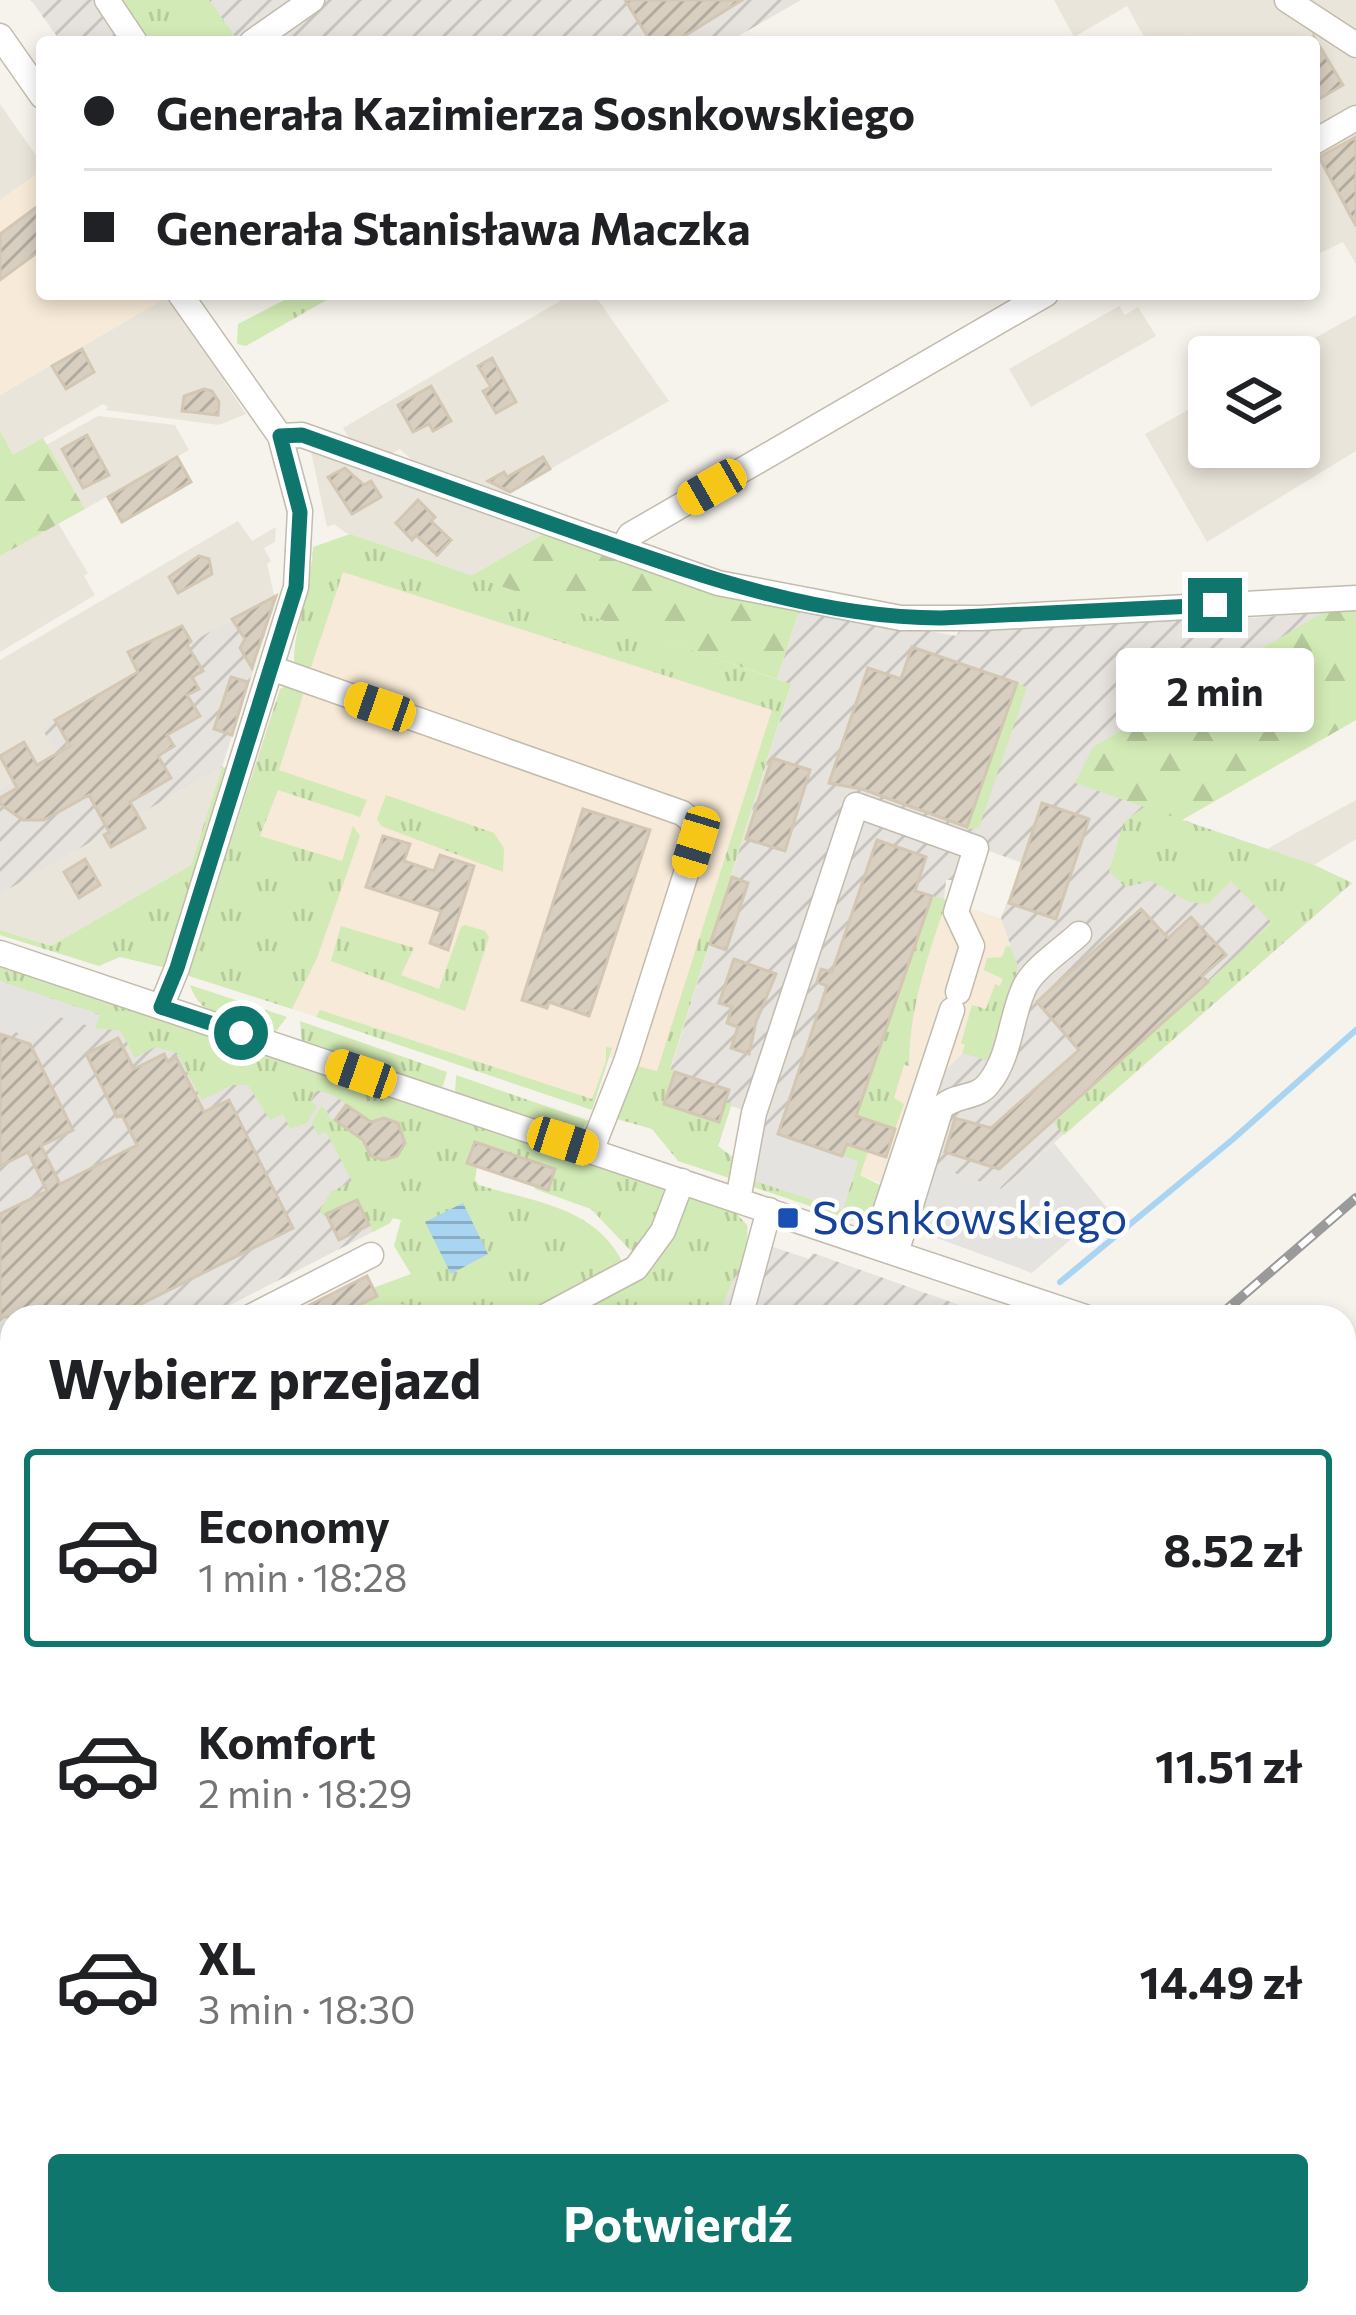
<!DOCTYPE html>
<html lang="pl">
<head>
<meta charset="utf-8">
<style>
	:root { --surface:#fff; --page:#f2f2f2; --text:#202124; --muted:#757577; --line:#e0e0e0; --accent:#0f766e }
	body { margin:0; font-family:Commissioner,sans-serif; background:var(--page); color:var(--text); height:100vh; display:flex; flex-direction:column; font-size:45px; white-space:nowrap }
	* { box-sizing:border-box; margin:0 }
	p { font-size:39px; color:var(--muted) }
	.icon { flex:none; width:66px; height:66px; fill:none; stroke:currentColor; stroke-width:2; stroke-linecap:round; stroke-linejoin:round }
	.map { position:relative; flex:1; overflow:hidden }
	.drawer { position:absolute; left:0px; top:1305px; width:1356px; height:1011px; display:flex; flex-direction:column; background:var(--surface); border-radius:36px 36px 0 0; box-shadow:0 6px 18px #0003 }
	.drawer>* { flex:none }
	.top-card { position:absolute; left:36px; top:36px; width:1284px; height:264px; border-radius:12px; box-shadow:0 6px 18px #0003; display:grid; align-content:center; height:264px; padding:0 48px; background:var(--surface) }
	.controls { position:absolute; left:1188px; top:336px; display:grid; gap:24px }
	.controls a { display:grid; place-items:center; width:132px; height:132px; border-radius:12px; background:var(--surface); box-shadow:0 6px 18px #0003; font-size:60px }
	.end { position:absolute; width:54px; height:54px; margin:-27px; border:15px solid #0f766e; background:#fff; box-shadow:0 0 0 6px #fff }
	.from { border-radius:50% }
	.bubble { position:absolute; height:84px; border-radius:12px; background:var(--surface); box-shadow:0 6px 18px #0003; font-size:39px; font-weight:700; line-height:84px; text-align:center }
	.car { position:absolute; width:36px; height:72px; margin:-36px -18px; border-radius:15px; box-shadow:0 0 9px 3px #0007; background:linear-gradient(#f5c518 24%,#345 0 40%,#f5c518 0 76%,#345 0 86%,#f5c518 0) }
	.top-card b { display:flex; align-items:center; gap:42px; height:114px; font-size:45px }
	.top-card b+b { border-top:3px solid var(--line) }
	.top-card i { width:30px; height:30px; background:var(--text) }
	ul { padding:0; list-style:none }
	li { display:flex; align-items:center; gap:36px; height:198px; margin:0 24px 18px; padding:0 24px; border:6px solid transparent; border-radius:12px }
	li div { flex:1 }
	li b { display:block; font-size:45px }
	li em { font-style:normal; font-weight:700 }
	li.selected { border-color:var(--accent) }
	li>.icon { width:108px; height:108px; stroke-width:1.5 }
	h2 { padding:0 48px; font-size:54px; line-height:144px }
	.button { display:flex; gap:24px; margin-top:auto; padding:24px 48px }
	.button a { flex:1; height:138px; border-radius:12px; background:var(--accent); color:#fff; font-size:48px; font-weight:700; line-height:138px; text-align:center }
	.map>svg:first-child { display:block }
	.residential { fill:#eae5da }
	.commercial { fill:#f7ead8 }
	.industrial { fill:url(#industrial-furrows) }
	.grass { fill:url(#grass-tufts) }
	.forest { fill:url(#forest-firs) }
	.garden { fill:#d2eab5 }
	.parking { fill:#e5e3e0 }
	.water { fill:url(#water-rules) }
	.lines { fill:none; stroke-linecap:round; stroke-linejoin:round }
	.stream { stroke:#a9d4f2; stroke-width:6 }
	.building { fill:url(#building-hatch); stroke:#d3c7b4; stroke-width:3 }
	.minor-casing { stroke:#c2bbae; stroke-width:27 }
	.minor { stroke:#fff; stroke-width:24 }
	.rail-casing { stroke:#9a9a9a; stroke-width:10 }
	.rail { stroke:#fff; stroke-width:6; stroke-dasharray:18; stroke-linecap:butt }
	.route { stroke:#0f766e; stroke-width:15 }
	.transit-dot { fill:#1a4fb4; stroke:#fff; stroke-width:4.5 }
	.labels { text-anchor:middle; stroke-width:9; stroke-linejoin:round; paint-order:stroke }
	.transit-label { font-size:45px; fill:#164399; stroke:#fff; text-anchor:start }
</style>
</head>
<body>
<div class="map">
<svg width="1356" height="2315" viewBox="0 0 1356 2315">
	<defs>
		<pattern id="industrial-furrows" width="10" height="10" patternUnits="userSpaceOnUse" patternTransform="scale(3)"><rect width="10" height="10" fill="#e6e2dd"/><path d="M-1 1l2-2M0 10L10 0M9 11l2-2" fill="none" stroke="#c7c3be"/></pattern>
		<pattern id="grass-tufts" width="24" height="20" patternUnits="userSpaceOnUse" patternTransform="scale(3)"><rect width="24" height="20" fill="#d2eab5"/><path d="M3 7l-1-3M5 7V3M7 7l1-3M15 17l-1-3M17 17v-4M19 17l1-3" fill="none" stroke="#b6ca9c"/></pattern>
		<pattern id="forest-firs" width="22" height="20" patternUnits="userSpaceOnUse" patternTransform="scale(3)"><rect width="22" height="20" fill="#d2eab5"/><path d="M5 1l3.5 6h-7zM16 11l3.5 6h-7z" fill="#b6ca9c"/></pattern>
		<pattern id="water-rules" width="6" height="5" patternUnits="userSpaceOnUse" patternTransform="scale(3)"><rect width="6" height="5" fill="#a9d4f2"/><path d="M0 2.5h6" fill="none" stroke="#8caec5"/></pattern>
		<pattern id="building-hatch" width="6" height="6" patternUnits="userSpaceOnUse" patternTransform="scale(3)"><rect width="6" height="6" fill="#d8cfc1"/><path d="M-1 1l2-2M0 6l6-6M5 7l2-2" fill="none" stroke="#b1aa9e"/></pattern>
	</defs>
	<rect width="100%" height="100%" fill="#f6f3ec"/>
	<path class="residential" d="M1054 0H1356V264L1343 242 1314 256V42H1192L1188 35 1176 42H1147L1127 6 1074 37Z
		M0 104 42 164V170L0 200Z
		M572 294H594L669 401 498 499 477 489 472 481 460 480 415 463 400 449 390 454 350 440 343 428Z
		M167 297 227 378 224 381 246 414 219 425 106 410 108 407 103 404 13 456 0 431V395Z
		M1119 306 1125 315 1138 307 1156 336 1031 407 1009 369Z
		M1356 315V451L1207 542 1145 434 1209 398V447H1299V357H1281Z
		M98 416 175 425 189 450 85 509 46 445Z
		M310 447 550 530 471 576 346 533 334 524 327 527Z
		M238 521 252 541 276 527 275 542 264 548 271 561 267 564 274 595 42 728 56 753 0 789V660Z
		M58 523 88 573 84 576 95 595 0 652V556Z
		M222 767 191 865 51 946 0 930V894Z
		M1356 800V839L1314 865 1267 849Z"/>
	<path class="commercial" d="M42 170V294L167 297 0 395V200Z
		M350 534 791 684 668 1076 609 1057 591 1109 206 980Z
		M944 900 1002 919 1018 967 995 1054 882 1189 879 1182 854 1173Z"/>
	<path class="industrial" d="M31 0H801L728 42H61Z
		M274 595 273 609 222 767 0 894V789L56 754 42 728Z
		M800 607 956 636 964 624 1144 610 1254 618 1328 611 1076 783 1314 865 1352 883 1001 1189 916 1160 942 1074 963 1053 985 1060 995 1054 1018 967 1001 918 1022 863 989 851 978 880H946L944 900 843 1210 754 1181 764 1117 731 1106 718 1146 732 1157 653 1125 791 685 777 679Z
		M0 979 424 1121 390 1223 207 1317H12V1945L0 1951Z
		M749 1239 809 1259 813 1253 962 1306 965 1317H612Z"/>
	<path class="grass" d="M120 0H209L237 39 151 42Z
		M296 294H337L246 346 237 344 238 324Z
		M350 534 791 684 670 1069 675 1072 665 1103H732L718 1146 738 1161 729 1178 678 1161 652 1129 617 1119 637 1066 657 1071 772 710 343 572 310 670 295 665C289 648 313 577 313 547Z
		M289 684 304 692 279 770 367 800 360 817 278 790 260 836 342 861 353 826 360 836 317 958 292 1009 189 976V970L280 689Z
		M222 767 227 768 166 968 120 957 99 966 0 935V930L51 946 191 865Z
		M386 795 494 833 504 848 503 872 381 826 377 819Z
		M1144 807 1314 865 1352 883 1064 1135 1054 1123 1272 923 1231 881 1208 904 1189 902 1151 881 1125 887 1109 871 1124 822Z
		M932 896 947 900C928 955 909 1008 909 1066L904 1065 894 1098 904 1104 895 1129 878 1124 860 1175 882 1186 870 1221 867 1225 750 1186V1174L843 1210 858 1162 842 1156Z
		M465 925 485 931 489 937 465 1011 331 961 341 926 414 948 401 975 439 989 461 927Z
		M1006 946 1011 947 1018 967 995 1054 985 1060 962 1053 965 1045 961 1043 972 1005 986 1009 995 984 1000 986 1003 979 984 970 987 958 1002 957Z
		M0 963 665 1186C660 1210 649 1231 635 1251L630 1250 591 1209 535 1189V1186L548 1190 468 1163 477 1167 475 1180 479 1185C533 1202 596 1206 624 1265L524 1317H406L409 1315 403 1304 397 1308 401 1317H335L377 1296 373 1288 411 1274 394 1246 401 1220 393 1218 390 1223 373 1232 357 1200 323 1217 320 1210 331 1192 352 1181 326 1132 318 1135 312 1123 321 1106 328 1112 327 1116 352 1132 363 1116 333 1095 316 1090 311 1101 317 1106 307 1123 290 1129 283 1114 270 1120 248 1085H232L202 1100 177 1053 155 1047 135 1058 121 1031 95 1028 99 1014 0 981Z
		M190 985 287 1017 273 1035C243 1025 200 1020 190 985Z
		M320 1010 592 1099 606 1061V1047L612 1048 592 1110 316 1017Z
		M300 1021 447 1072 443 1086 437 1089 302 1045Z
		M456 1075 589 1121 581 1130 569 1133 455 1096Z
		M691 1195 735 1212 747 1225C751 1256 726 1287 719 1317H565L641 1275 682 1201Z
		M1356 1600V1902L1344 1864V1607Z
		M1344 2106 1356 2144V2315H172L188 2304H1344Z"/>
	<path class="forest" d="M0 431 13 455 43 438 85 509 0 556Z
		M550 530 800 607 777 679 471 576Z
		M1356 605V720L1182 820 1075 783 1093 747 1326 611Z"/>
	<path class="garden" d="M1017 684 1027 687 979 827 967 830Z"/>
	<path class="parking" d="M0 981 100 1015 95 1028 43 1012 33 1038 12 1031 14 1026 0 1021Z
		M762 1129 858 1161 843 1210 754 1181Z
		M1054 1143 1107 1208 1032 1273 896 1223 916 1160 1001 1189Z"/>
	<path class="water" d="M463 1203 488 1254 451 1274 425 1222Z"/>
	<g class="lines">
		<path class="stream" d="M1060 1282 1232 1140 1356 1030
			M1024 1317 1028 1313
			M0 2209 5 2211 12 2205"/>
	</g>
	<path class="building" d="M625 0H742L675 42H651Z
		M1314 37 1343 85 1314 102Z
		M1356 137V226L1319 157Z
		M42 203V249L0 280V234Z
		M82 349 94 372 66 389 52 366Z
		M492 358 516 402 496 413 483 391 491 387 478 366Z
		M431 386 451 421 433 431 429 424 413 432 398 405Z
		M204 389 212 391 219 402 218 415 182 411 184 396Z
		M87 435 109 475 83 488 62 449Z
		M177 457 191 482 122 522 108 497Z
		M543 457 550 469 510 492 488 481 504 472 507 477Z
		M345 468 364 485 371 481 381 497 352 514 328 477Z
		M418 500 435 517 431 521 451 540 437 555 416 535 412 540 396 523Z
		M199 556 209 559 212 574 178 593 169 577Z
		M276 596 256 655 252 668 240 648 245 639 232 619Z
		M182 626 191 641 187 645 203 671 192 677 199 689 187 695 200 716 167 735 174 746 158 756 171 778 130 802 145 828 111 847 104 835 109 832 89 795 44 820H23L0 804V798L17 788 0 756 24 742 37 765 70 746 55 720 138 672 128 652Z
		M912 647 1017 683 967 827 862 789 829 783 868 668 901 679Z
		M231 677 248 682 232 735 214 729Z
		M772 758 810 770 785 851 746 839Z
		M1042 803 1089 819 1056 919 1009 903Z
		M583 809 650 830 589 1016 549 1002 547 1008 522 1000Z
		M383 836 410 844 404 861 434 871 440 855 474 866 448 950 430 943 441 911 366 887Z
		M877 840 926 857 915 891 932 896 856 1116 895 1129 886 1157 847 1144 842 1156 778 1134 827 986 817 982 821 969 832 972Z
		M85 859 100 885 79 898 64 872Z
		M732 877 748 883 726 950 710 944Z
		M1141 909 1168 938 1191 917 1226 955 1202 976 1208 982 999 1169 945 1152 955 1118 991 1128 1079 1050 1037 1002Z
		M734 959 776 974 756 1022 749 1054 731 1048 738 1027 727 1023 732 1007 719 1003Z
		M0 1034 30 1044 73 1130 41 1146 60 1184 137 1145 122 1115 117 1117 86 1054 118 1038 134 1069 164 1054 168 1062 176 1057 204 1112 229 1100 293 1228 115 1317H0V1214L47 1191 28 1152 0 1166Z
		M675 1072 729 1090 719 1122 664 1104Z
		M346 1105 371 1122 384 1118 398 1123 405 1143 397 1156 384 1160 371 1156 363 1140 335 1120Z
		M475 1142 555 1169 548 1190 467 1163Z
		M357 1200 369 1225 339 1240 326 1214Z
		M367 1276 377 1296 335 1317H286Z"/>
	<g class="lines">
		<g class="minor-casing">
			<path id="minor" d="M107 0 135 42
				M1287 0 1356 45
				M0 36 42 96
				M252 42 312 0
				M1314 142 1356 118
				M280 436 302 435 718 583 901 618H981L1356 598
				M622 549 630 535 1046 294
				M271 668 682 813 692 821 696 842 626 1062 591 1151
				M0 953 1085 1317
				M161 1007 177 968 296 587 300 511 280 436 180 294
				M738 1200 754 1113 856 805 976 848 956 912 972 946 958 992
				M874 1245 952 1010
				M896 1253 941 1108C955 1093 977 1100 989 1083 1011 1056 1010 1017 1025 986 1035 967 1063 949 1079 934
				M250 1317 371 1255
				M544 1317 636 1268 663 1231 682 1181
				M740 1317 769 1210
				M0 1361 12 1384
				M1344 1409 1356 1413
				M0 1503 12 1497
				M1344 1504 1356 1494
				M0 1743 12 1739
				M1344 1966 1356 2004
				M0 2107 12 2103"/>
		</g>
		<use href="#minor" class="minor"/>
		<g class="rail-casing">
			<path id="rail" d="M1218 1317 1356 1198
				M0 1859 12 1853
				M0 1891 12 1885
				M0 2240 12 2234
				M17 2315 34 2304
				M71 2315 87 2304"/>
		</g>
		<use href="#rail" class="rail"/>
	</g>
	<g class="lines">
		<path class="route" d="M241 1033 161 1007 177 968 296 587 300 512 280 436 302 435C397 469 491 503 586 536 701 576 818 618 941 618L1215 605"/>
	</g>
	<rect class="transit-dot" x="776" y="1206" width="24" height="24" rx="6"/>
	<g class="labels">
		<g class="transit-label">
			<text x="812" y="1234">Sosnkowskiego</text>
		</g>
	</g>
</svg>
<div class="controls">
<a><svg class="icon" aria-label="layers" viewBox="0 0 24 24"><path d="M12 4l9 5-9 5-9-5zM3 14l9 5 9-5"/></svg></a>
</div>
<i class="end from" style="left:241px;top:1033px"></i>
<i class="end" style="left:1215px;top:605px"></i>
<div class="bubble" style="left:1116px;top:648px;width:198px">2 min</div>
<i class="car" style="left:712px;top:487px;rotate:240deg"></i>
<i class="car" style="left:380px;top:707px;rotate:289deg"></i>
<i class="car" style="left:696px;top:842px;rotate:197deg"></i>
<i class="car" style="left:361px;top:1074px;rotate:289deg"></i>
<i class="car" style="left:563px;top:1141px;rotate:108deg"></i>
<div class="top-card">
<b><i class="from"></i>Generała Kazimierza Sosnkowskiego</b>
<b><i></i>Generała Stanisława Maczka</b>
</div>
<section class="drawer">
<h2>Wybierz przejazd</h2>
<ul>
<li class="selected"><svg class="icon" aria-label="car" viewBox="0 0 24 24"><path d="M5 17H2v-5l4-1 3-4h7l3 4 3 1v5h-3M9 17h6M6 11h13"/><circle cx="7" cy="17" r="2"/><circle cx="17" cy="17" r="2"/></svg><div><b>Economy</b><p>1 min · 18:28</p></div><em>8.52 zł</em></li>
<li><svg class="icon" aria-label="car" viewBox="0 0 24 24"><path d="M5 17H2v-5l4-1 3-4h7l3 4 3 1v5h-3M9 17h6M6 11h13"/><circle cx="7" cy="17" r="2"/><circle cx="17" cy="17" r="2"/></svg><div><b>Komfort</b><p>2 min · 18:29</p></div><em>11.51 zł</em></li>
<li><svg class="icon" aria-label="car" viewBox="0 0 24 24"><path d="M5 17H2v-5l4-1 3-4h7l3 4 3 1v5h-3M9 17h6M6 11h13"/><circle cx="7" cy="17" r="2"/><circle cx="17" cy="17" r="2"/></svg><div><b>XL</b><p>3 min · 18:30</p></div><em>14.49 zł</em></li>
</ul>
<div class="button"><a>Potwierdź</a></div>
</section>
</div>
</body>
</html>
